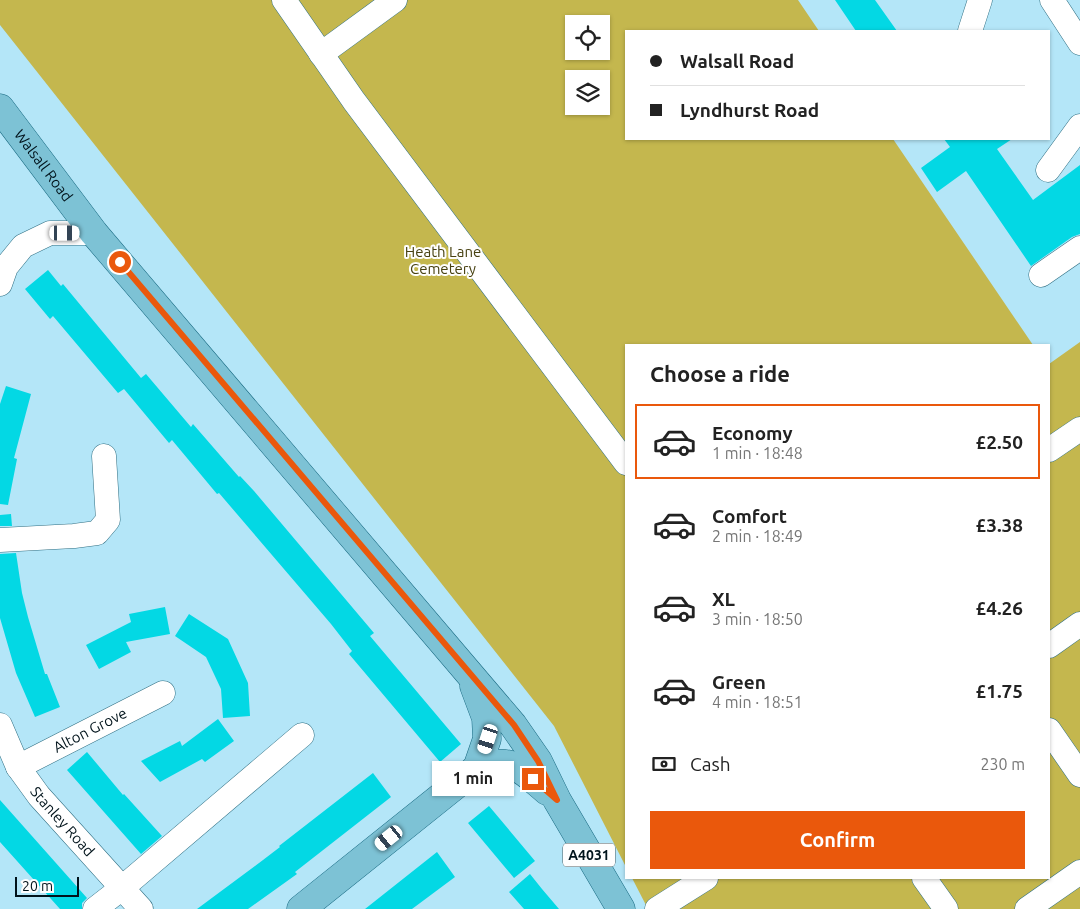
<!DOCTYPE html>
<html lang="en">
<head>
<meta charset="utf-8">
<style>
	:root { --surface:#fff; --page:#f6f6f6; --text:#222; --muted:#767676; --line:#e0e0e0; --accent:#ea580c }
	body { margin:0; font-family:Ubuntu,sans-serif; background:var(--page); color:var(--text); height:100vh; display:flex; flex-direction:column; font-size:19px; white-space:nowrap }
	* { box-sizing:border-box; margin:0 }
	p { font-size:16px; color:var(--muted) }
	.icon { flex:none; width:28px; height:28px; fill:none; stroke:currentColor; stroke-width:2; stroke-linecap:round; stroke-linejoin:round }
	.map { position:relative; flex:1; overflow:hidden }
	.drawer { position:absolute; left:625px; top:344px; width:425px; height:535px; display:flex; flex-direction:column; background:var(--surface); border-radius:0px; box-shadow:0 1px 4px #0004 }
	.drawer>* { flex:none }
	.hud { position:absolute; left:625px; top:30px; width:425px; height:110px; border-radius:0px; box-shadow:0 1px 4px #0004; display:grid; align-content:center; height:110px; padding:0 25px; background:var(--surface) }
	.buttons { position:absolute; left:565px; top:15px; display:grid; gap:10px }
	.buttons a { display:grid; place-items:center; width:45px; height:45px; border-radius:0px; background:var(--surface); box-shadow:0 1px 4px #0004; font-size:25px }
	.scale { position:absolute; left:15px; bottom:12px; width:64px; box-sizing:border-box; padding-left:5px; border:2px solid #00131b; border-top:0; font-size:14px; line-height:18px; white-space:nowrap; color:#00131b; -webkit-text-stroke:4px #fefefe; paint-order:stroke }
	.end { position:absolute; width:22px; height:22px; margin:-11px; border:6px solid #ea580c; background:#fff; box-shadow:0 0 0 2px #fff }
	.from { border-radius:50% }
	.bubble { position:absolute; height:35px; border-radius:0px; background:var(--surface); box-shadow:0 1px 4px #0004; font-size:16px; font-weight:700; line-height:35px; text-align:center }
	.car { position:absolute; width:15px; height:30px; margin:-15px -8px; border-radius:6px; box-shadow:0 0 4px 1px #0007; background:linear-gradient(#fff 24%,#345 0 40%,#fff 0 76%,#345 0 86%,#fff 0) }
	.hud b { display:flex; align-items:center; gap:18px; height:48px; font-size:19px }
	.hud b+b { border-top:1px solid var(--line) }
	.hud i { width:12px; height:12px; background:var(--text) }
	ul { padding:0; list-style:none }
	li { display:flex; align-items:center; gap:15px; height:75px; margin:0 10px 8px; padding:0 15px; border:2px solid transparent; border-radius:0px }
	li div { flex:1 }
	li b { display:block; font-size:19px }
	li em { font-style:normal; font-weight:700 }
	li.active { border-color:var(--accent) }
	li>.icon { width:45px; height:45px; stroke-width:1.5 }
	h2 { padding:0 25px; font-size:22px; line-height:60px }
	.pay { display:flex; align-items:center; gap:12px; height:55px; padding:0 25px; font-size:19px }
	.pay p { margin-inline-start:auto }
	.primary-button { display:flex; gap:10px; margin-top:auto; padding:10px 25px }
	.primary-button a { flex:1; height:58px; border-radius:0px; background:var(--accent); color:#fff; font-size:20px; font-weight:700; line-height:58px; text-align:center }
	.map>svg:first-child { display:block }
	.green { fill:#c4b74e; fill-rule:evenodd }
	.building { fill:#03d8e4 }
	.lines { fill:none; stroke-linecap:round; stroke-linejoin:round }
	.minor-casing { stroke:#306f83; stroke-width:25 }
	.major-casing { stroke:#196a82; stroke-width:29 }
	.minor { stroke:#fff; stroke-width:24 }
	.major { stroke:#7dc2d5; stroke-width:28 }
	.route { stroke:#ea580c; stroke-width:6 }
	.labels { text-anchor:middle; stroke-width:4; stroke-linejoin:round; paint-order:stroke }
	.shield { fill:#fefefe; stroke:#4c5a5f; stroke-width:1 }
	.shield-label { font-size:14px; font-weight:bold; fill:#00131b }
	.street-label { font-size:15px; fill:#00131b; stroke:#fefefe }
	.park-label { font-size:15px; fill:#474111; stroke:#fefefe }
</style>
</head>
<body>
<div class="map">
<svg width="1080" height="909" viewBox="0 0 1080 909">
	<rect width="100%" height="100%" fill="#b4e6f8"/>
	<path class="green" d="M0 0H798L819 31H626V139H893L1033 345H626V867L554 726 0 25ZM574 24H601V51H574ZM574 79H601V106H574Z
		M1080 342V909H648L632 878H1049V364Z"/>
	<path class="building" d="M835 0H875L897 31H856Z
		M944 139H1012L997 149 1033 200 1080 165V234L1072 237 1031 266 966 171 937 192 921 168 950 147Z
		M48 270 61 286 63 284 141 378 146 374 191 427 193 424 239 477 240 476 254 491 374 633 370 636 461 744 440 762 349 654 352 651 331 624 219 493 217 494 172 440 169 443 124 389 118 393 53 316 50 319 25 289Z
		M6 386 31 394 14 458 17 459 8 505 0 504V404Z
		M11 514 12 526H0V515Z
		M16 553 22 593 28 617 45 674H47L60 707 35 717 16 673 0 618V554Z
		M165 607 170 634 126 642 131 652 99 669 86 645 131 622 129 614Z
		M189 614 228 639 248 683 250 716 223 718 221 689 206 657 175 636Z
		M218 719 234 741 205 762 202 759 160 782 141 761 180 741 182 746Z
		M87 752 123 795 124 794 162 836 141 854 67 770Z
		M373 773 391 797 295 872 297 874 248 909H197L263 860 280 847 279 846Z
		M0 800 87 898 82 903V909H60L0 842Z
		M489 806 535 861 514 878 468 823Z
		M437 852 455 877 412 909H365Z
		M530 874 542 889 559 909H524L509 892Z"/>
	<g class="lines">
		<g class="minor-casing">
			<g id="minor">
				<path d="M284 0 354 101 626 463"/>
				<path d="M1052 0 1080 43"/>
				<path d="M970 31 980 0"/>
				<path d="M321 54 395 0"/>
				<path d="M1048 170 1080 126"/>
				<path d="M1041 275 1080 248"/>
				<path d="M0 284 6 267 23 246 50 233H94"/>
				<path d="M1049 450 1080 429"/>
				<path d="M0 540 74 536 97 533 108 520 104 456"/>
				<path d="M1049 646 1080 624"/>
				<path id="s1" d="M0 725 18 767 39 796 141 909"/>
				<path d="M1049 730 1080 775"/>
				<path id="s2" d="M18 767 163 693"/>
				<path d="M924 878 946 909"/>
				<path d="M95 909 122 888 302 735"/>
				<path d="M657 909 706 878"/>
				<path d="M1027 909 1080 872"/>
			</g>
		</g>
		<g class="major-casing">
			<g id="major">
				<path id="s3" d="M0 108 94 233 513 725 538 761 557 800 621 909"/>
				<path d="M474 686 486 718 487 739 477 768"/>
				<path d="M301 909 477 768C512 756 521 769 547 791"/>
			</g>
		</g>
		<use href="#minor" class="minor"/>
		<use href="#major" class="major"/>
	</g>
	<g class="lines">
		<path class="route" d="M120 262 514 725 538 761 557 800 533 779"/>
	</g>
	<g class="labels">
		<rect class="shield" x="563" y="843.5" width="52" height="23" rx="4"/>
		<g class="shield-label">
			<text x="589" y="860">A4031</text>
		</g>
		<g class="street-label">
			<text dy="5" stroke="none"><textPath href="#s3" startOffset="72">Walsall Road</textPath></text>
			<text dy="5" stroke="none"><textPath href="#s2" startOffset="81">Alton Grove</textPath></text>
			<text dy="5" stroke="none"><textPath href="#s1" startOffset="116">Stanley Road</textPath></text>
		</g>
		<g class="park-label">
			<text x="443" y="257">Heath Lane<tspan x="443" dy="17">Cemetery</tspan></text>
		</g>
	</g>
</svg>
<div class="buttons">
<a><svg class="icon" aria-label="locate" viewBox="0 0 24 24"><circle cx="12" cy="12" r="6"/><path d="M12 2v4M12 18v4M2 12h4M18 12h4"/></svg></a>
<a><svg class="icon" aria-label="layers" viewBox="0 0 24 24"><path d="M12 4l9 5-9 5-9-5zM3 14l9 5 9-5"/></svg></a>
</div>
<div class="scale">20 m</div>
<i class="end from" style="left:120px;top:262px"></i>
<i class="end" style="left:533px;top:779px"></i>
<div class="bubble" style="left:432px;top:761px;width:82px">1 min</div>
<i class="car" style="left:65px;top:233px;rotate:90deg"></i>
<i class="car" style="left:488px;top:739px;rotate:198deg"></i>
<i class="car" style="left:389px;top:838px;rotate:231deg"></i>
<div class="hud">
<b><i class="from"></i>Walsall Road</b>
<b><i></i>Lyndhurst Road</b>
</div>
<section class="drawer">
<h2>Choose a ride</h2>
<ul>
<li class="active"><svg class="icon" aria-label="car" viewBox="0 0 24 24"><path d="M5 17H2v-5l4-1 3-4h7l3 4 3 1v5h-3M9 17h6M6 11h13"/><circle cx="7" cy="17" r="2"/><circle cx="17" cy="17" r="2"/></svg><div><b>Economy</b><p>1 min · 18:48</p></div><em>£2.50</em></li>
<li><svg class="icon" aria-label="car" viewBox="0 0 24 24"><path d="M5 17H2v-5l4-1 3-4h7l3 4 3 1v5h-3M9 17h6M6 11h13"/><circle cx="7" cy="17" r="2"/><circle cx="17" cy="17" r="2"/></svg><div><b>Comfort</b><p>2 min · 18:49</p></div><em>£3.38</em></li>
<li><svg class="icon" aria-label="car" viewBox="0 0 24 24"><path d="M5 17H2v-5l4-1 3-4h7l3 4 3 1v5h-3M9 17h6M6 11h13"/><circle cx="7" cy="17" r="2"/><circle cx="17" cy="17" r="2"/></svg><div><b>XL</b><p>3 min · 18:50</p></div><em>£4.26</em></li>
<li><svg class="icon" aria-label="car" viewBox="0 0 24 24"><path d="M5 17H2v-5l4-1 3-4h7l3 4 3 1v5h-3M9 17h6M6 11h13"/><circle cx="7" cy="17" r="2"/><circle cx="17" cy="17" r="2"/></svg><div><b>Green</b><p>4 min · 18:51</p></div><em>£1.75</em></li>
</ul>
<div class="pay"><svg class="icon" aria-label="cash" viewBox="0 0 24 24"><path d="M3 7h18v10H3z"/><circle cx="12" cy="12" r="2"/></svg>Cash<p>230 m</p></div>
<div class="primary-button"><a>Confirm</a></div>
</section>
</div>
</body>
</html>
